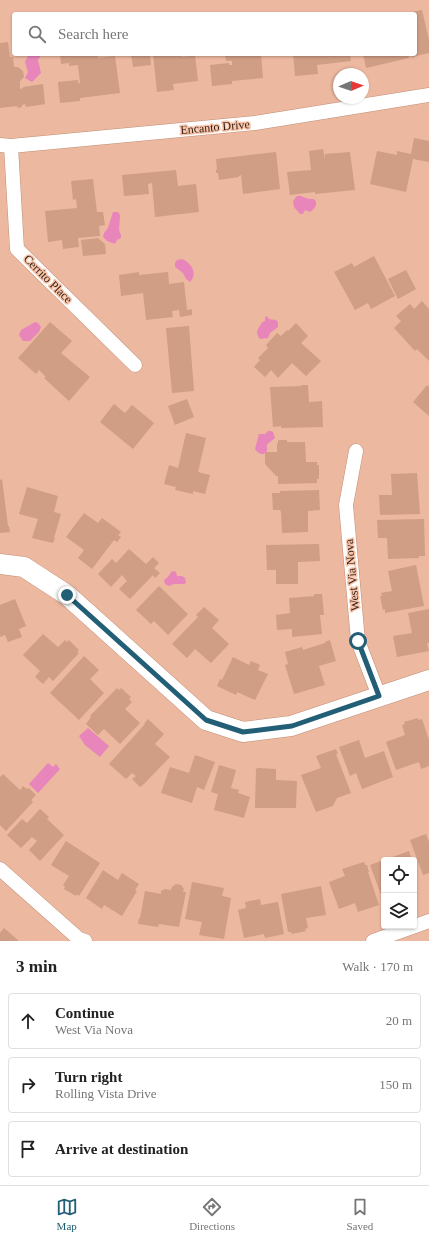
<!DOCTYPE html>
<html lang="en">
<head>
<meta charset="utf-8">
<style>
  :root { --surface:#fff; --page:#f6f6f6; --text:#222; --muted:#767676; --line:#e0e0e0; --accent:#225f76 }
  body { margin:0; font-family:Georgia,serif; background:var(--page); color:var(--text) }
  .controls { position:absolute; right:12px; bottom:12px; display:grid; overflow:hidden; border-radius:4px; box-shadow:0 1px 3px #0004 }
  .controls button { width:36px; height:36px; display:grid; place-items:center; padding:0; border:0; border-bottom:1px solid var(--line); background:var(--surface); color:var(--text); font:20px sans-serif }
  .compass { position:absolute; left:333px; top:68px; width:36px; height:36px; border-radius:50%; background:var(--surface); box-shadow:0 1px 3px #0004; rotate:88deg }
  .stop { position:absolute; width:12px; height:12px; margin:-9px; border:3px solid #225f76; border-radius:50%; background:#fff }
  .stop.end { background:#225f76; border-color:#fff; box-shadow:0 1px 4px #0008 }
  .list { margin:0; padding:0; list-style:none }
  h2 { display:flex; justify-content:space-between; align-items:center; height:52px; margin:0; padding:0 16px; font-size:17px }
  h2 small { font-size:13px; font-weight:400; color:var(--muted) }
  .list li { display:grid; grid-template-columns:26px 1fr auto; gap:12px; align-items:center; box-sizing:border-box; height:56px; margin:0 8px 8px; padding:0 8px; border:1px solid var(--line); border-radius:4px }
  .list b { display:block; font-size:15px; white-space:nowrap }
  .list p { margin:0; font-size:13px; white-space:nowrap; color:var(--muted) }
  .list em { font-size:13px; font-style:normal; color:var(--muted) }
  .icon { flex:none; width:22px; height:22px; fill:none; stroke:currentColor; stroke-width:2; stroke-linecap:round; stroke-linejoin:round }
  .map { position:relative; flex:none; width:429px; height:941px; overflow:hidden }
  .search { position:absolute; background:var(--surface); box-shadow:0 1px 3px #0004; left:12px; right:12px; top:12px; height:44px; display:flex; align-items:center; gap:10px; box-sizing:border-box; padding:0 14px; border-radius:4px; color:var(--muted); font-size:15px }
  .sheet { height:244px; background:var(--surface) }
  nav { display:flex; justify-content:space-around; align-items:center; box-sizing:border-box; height:56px; border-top:1px solid var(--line); background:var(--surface); font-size:11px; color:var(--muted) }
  nav a { display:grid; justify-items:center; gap:2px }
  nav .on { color:var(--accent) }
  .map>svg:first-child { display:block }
  .water { fill:#e885ba }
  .building { fill:#d09d85 }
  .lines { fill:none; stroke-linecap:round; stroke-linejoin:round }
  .street-casing { stroke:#c08e76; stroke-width:15 }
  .secondary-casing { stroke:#c08e76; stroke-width:21 }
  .street { stroke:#fff; stroke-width:14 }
  .secondary { stroke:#fff; stroke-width:20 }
  .route { stroke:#225f76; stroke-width:5 }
  .labels { text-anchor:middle; stroke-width:3; stroke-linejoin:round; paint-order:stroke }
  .street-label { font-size:12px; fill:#301d13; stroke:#f9c5ab }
</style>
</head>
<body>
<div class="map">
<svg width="429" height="941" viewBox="0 0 429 941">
  <rect width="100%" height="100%" fill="#ecb89f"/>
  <g class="water">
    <polygon points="29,54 41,55 38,60 41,73 32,82 25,78 28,72 25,62"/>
    <path d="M297 196C301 195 302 197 306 198 308 199 311 199 313 199 320 202 314 210 310 212L305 210 303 214H300L294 207 293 201Z"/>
    <polygon points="113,212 118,212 120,215 119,230 121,235 121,238 117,240 115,244 107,241 103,237 104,233 108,228"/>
    <path d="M182 259C192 263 198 274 190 282L186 279 183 273 175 267V263L177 260Z"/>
    <path d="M267 316 269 319 276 320 278 322V327L270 333 268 338 260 339C254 331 259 329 262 322L265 321V317Z"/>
    <polygon points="35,322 38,323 41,327 39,332 30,341 23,341 19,335 21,330"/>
    <path d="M268 431H271L273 432 275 438C273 440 268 443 267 445 266 449 269 449 266 452 262 457 257 452 255 449L259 434H265Z"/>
    <polygon points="174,571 176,572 177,576 182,576 185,578 186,583 184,584 174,584 169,586 165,584 164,580 168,577 171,572"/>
    <polygon points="88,728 109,746 100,757 85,745 79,736"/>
    <polygon points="48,763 53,767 56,764 60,769 38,793 29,784"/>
  </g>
  <g class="building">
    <polygon points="422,10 429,40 429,53 412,57 411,54 415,54 415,14 406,13"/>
    <polygon points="8,42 10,57 13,57 14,67 18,67 23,71 24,77 20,81 20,89 23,88 23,87 43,84 45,104 26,107 25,104 22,105 22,107 18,108 17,106 0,108 0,43"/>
    <polygon points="60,54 98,54 98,58 115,56 120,93 80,98 80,101 60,103 58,82 78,80 78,83 80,83 78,65 69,66 69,63 61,64"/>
    <polygon points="131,54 150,54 151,65 133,67"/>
    <polygon points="153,54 181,54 182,57 195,55 198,81 173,84 174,90 157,92"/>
    <polygon points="225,54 261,54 263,78 232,81 232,84 212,86 210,65 229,63 229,65 232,65 232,61 226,61"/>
    <polygon points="293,54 350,54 351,61 317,65 318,74 295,76"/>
    <polygon points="363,54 408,54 409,58 366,68"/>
    <polygon points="414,138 429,141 429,162 413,159 406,192 370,184 377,151 397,155 397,151 411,154"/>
    <polygon points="323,149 325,159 325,154 350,152 355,190 315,194 315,192 290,195 287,172 311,170 309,151"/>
    <polygon points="276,152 280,189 243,194 241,175 239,176 239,177 219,180 218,173 216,173 216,170 217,169 216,159"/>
    <polygon points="176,170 178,186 196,184 199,212 155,217 152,183 148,184 149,194 124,196 122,175"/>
    <polygon points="93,179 97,212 103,212 105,225 99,226 100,236 78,238 79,247 63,249 62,240 48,242 45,211 77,208 76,199 73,200 71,181"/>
    <polygon points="98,238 105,244 106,254 83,256 81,240"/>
    <polygon points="374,256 395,296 371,309 368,303 355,310 334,272 352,263 354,267"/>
    <polygon points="406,270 416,289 398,299 388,279"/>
    <polygon points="139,272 139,275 168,272 169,284 184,282 187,310 192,309 192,315 180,317 179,310 172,311 173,317 146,320 143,293 121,296 119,275"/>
    <polygon points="422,301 429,309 429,361 417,349 415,351 394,328 401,321 396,316 410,304 414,309"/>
    <polygon points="50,322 72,341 61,353 90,377 69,401 44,378 46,377 39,370 36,374 18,358"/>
    <polygon points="296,323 308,336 301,343 321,361 306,376 292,363 278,378 271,370 265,377 254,367 260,360 258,358 268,348 266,345 277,333 281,336 287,330 288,331"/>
    <polygon points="189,326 194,391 172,393 166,328"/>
    <polygon points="301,385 308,385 309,402 322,401 323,427 281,428 281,426 273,427 270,387 301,386"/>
    <polygon points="427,385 429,387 429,416 413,402"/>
    <polygon points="187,399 194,417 175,425 168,406"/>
    <polygon points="114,404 125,413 132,405 154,423 133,449 100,422"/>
    <polygon points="186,433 206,438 198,472 210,475 205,494 193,491 193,494 175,490 176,487 164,484 169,465 178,468"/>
    <polygon points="278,440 287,440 287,442 305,442 306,462 317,462 317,465 319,465 319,479 317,479 317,483 278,484 278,476 276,476 265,464 265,452 277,452 277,443 278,443"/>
    <polygon points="417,473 420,514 380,515 379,495 392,495 391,474"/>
    <polygon points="2,479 8,526 9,526 10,532 0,533 0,480"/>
    <polygon points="27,487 58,496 54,512 61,514 54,538 55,538 53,543 32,538 38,519 19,514"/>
    <polygon points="319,490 320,510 308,511 308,532 282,533 281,512 280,510 273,510 272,493 280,493 280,491"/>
    <polygon points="84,513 98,523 102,518 121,532 118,535 121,537 117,542 114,540 92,569 78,558 84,550 66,537"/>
    <polygon points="424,519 425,556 419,556 419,558 388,559 387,538 378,538 377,520"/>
    <polygon points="319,544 320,561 298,562 298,584 276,584 276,570 267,570 266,545"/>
    <polygon points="129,549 146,564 153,557 159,563 154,568 160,573 155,578 153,575 130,599 119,589 127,581 122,575 111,587 98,574 112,559 116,563"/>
    <polygon points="416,565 424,606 385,613 385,609 383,610 380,596 382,596 381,593 392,591 388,571"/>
    <polygon points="159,586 188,614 168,635 154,621 151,624 136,610"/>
    <polygon points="314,594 322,594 324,615 320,615 322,634 292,637 292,629 277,630 276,615 290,613 289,598 314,596"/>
    <polygon points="15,599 26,626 19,629 22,637 8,642 5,635 0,637 0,605"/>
    <polygon points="204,607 219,620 212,628 229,644 211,663 195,649 187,658 172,644 198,617 196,615"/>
    <polygon points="429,609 429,643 427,643 429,651 397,657 393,636 412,633 408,613"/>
    <polygon points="43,634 58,647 65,640 67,642 69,640 79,650 77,652 79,653 53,681 49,677 43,684 35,677 40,671 23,655"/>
    <polygon points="330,640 336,661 319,666 325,685 294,694 285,665 288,664 285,652 302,647 303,650 325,643 325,642"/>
    <polygon points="84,656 99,670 90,679 104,693 79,720 50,693"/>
    <polygon points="233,657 249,665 251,661 260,665 258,670 268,674 255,700 237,692 236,695 217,686 220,679 222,680"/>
    <polygon points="117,688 119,690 121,688 131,697 129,699 132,702 125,709 140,723 120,744 104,729 98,735 86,724 91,717 90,716"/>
    <polygon points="418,718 418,720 422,719 429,740 429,766 421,769 419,762 396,770 386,742 405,735 402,725 405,724 404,722"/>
    <polygon points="148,719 164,734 155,744 170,757 144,784 140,787 132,779 136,776 132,773 126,779 109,764 145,724 144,724"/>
    <polygon points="359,740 365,758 384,751 393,777 362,789 356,773 350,776 339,747"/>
    <polygon points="336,749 338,754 336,754 351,793 337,798 333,806 316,812 301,775 321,768 316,756"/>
    <polygon points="195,755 215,762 204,790 197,787 192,803 161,793 170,767 189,773"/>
    <polygon points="219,765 236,770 231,788 239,790 238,793 250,797 244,818 214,810 218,794 211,792"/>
    <polygon points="258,768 276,769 276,780 297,781 296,808 255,808 256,769"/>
    <polygon points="3,774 20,790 23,786 27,789 29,788 36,795 31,800 33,802 6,831 0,825 0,777"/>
    <polygon points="40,809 49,817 47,819 64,835 40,861 29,850 37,841 32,837 21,848 7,835 22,819 27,823"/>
    <polygon points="426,834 429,842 429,873 423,875 410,840"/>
    <polygon points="66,841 100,863 79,896 77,894 76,896 64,889 65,887 63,885 69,876 51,865"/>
    <polygon points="409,851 412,860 384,860 384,903 370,865"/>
    <polygon points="364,862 365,865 367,865 369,872 368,872 379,905 358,912 355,903 339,909 329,882 345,876 342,869"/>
    <polygon points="103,870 118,880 122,873 139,884 135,890 137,891 122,916 104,905 102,909 86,898"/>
    <polygon points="192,882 224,888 222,896 231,898 224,939 199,935 202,922 185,919"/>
    <polygon points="176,884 181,885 184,889 183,892 186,892 179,927 159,924 158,927 138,924 139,918 140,918 145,891 161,894 161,891 165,889 171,890 172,887"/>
    <polygon points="321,886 326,915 306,918 308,928 305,929 306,931 292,934 291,932 288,932 281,894"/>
    <polygon points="260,899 261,905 278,902 284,934 265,938 264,934 244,938 238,910 246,908 245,902"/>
    <polygon points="4,928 19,941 0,941 0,933"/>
  </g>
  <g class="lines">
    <defs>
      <g id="street">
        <polyline points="0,145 11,146 255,123 429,95"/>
        <polyline points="11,146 17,249 135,365"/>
        <polyline points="356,451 346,505 358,641 379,696"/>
        <polyline points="0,869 79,939 85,941"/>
        <polyline points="373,941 429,921"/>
      </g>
      <polyline id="secondary" points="0,564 24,567 67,595 206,720 243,732 291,726 429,680"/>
    </defs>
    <use href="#street" class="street-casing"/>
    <use href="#secondary" class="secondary-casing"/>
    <use href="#street" class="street"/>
    <use href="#secondary" class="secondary"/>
  </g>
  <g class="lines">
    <polyline class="route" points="67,595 206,720 243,732 292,726 379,696 358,641"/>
  </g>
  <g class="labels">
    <g class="street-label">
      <text transform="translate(215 127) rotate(-5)" y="4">Encanto Drive</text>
      <text transform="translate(48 279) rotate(45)" y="4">Cerrito Place</text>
      <text transform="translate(352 575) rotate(-95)" y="4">West Via Nova</text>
    </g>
  </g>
</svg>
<div class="controls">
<button><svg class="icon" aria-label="locate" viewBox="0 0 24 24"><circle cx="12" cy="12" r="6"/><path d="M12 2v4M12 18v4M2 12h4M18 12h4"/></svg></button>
<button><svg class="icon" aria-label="layers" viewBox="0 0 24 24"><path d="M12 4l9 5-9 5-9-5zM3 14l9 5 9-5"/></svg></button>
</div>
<svg class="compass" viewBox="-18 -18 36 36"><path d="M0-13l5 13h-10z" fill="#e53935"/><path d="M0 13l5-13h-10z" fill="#767676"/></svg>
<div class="stop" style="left:358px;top:641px"></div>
<div class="stop end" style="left:67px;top:595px"></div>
<div class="search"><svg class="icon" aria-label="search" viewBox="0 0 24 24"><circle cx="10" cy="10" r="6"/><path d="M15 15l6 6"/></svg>Search here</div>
</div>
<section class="sheet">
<h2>3 min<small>Walk · 170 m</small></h2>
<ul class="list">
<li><svg class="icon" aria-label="ahead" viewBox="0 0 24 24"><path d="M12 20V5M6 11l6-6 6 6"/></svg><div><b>Continue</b><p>West Via Nova</p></div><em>20 m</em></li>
<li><svg class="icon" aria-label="right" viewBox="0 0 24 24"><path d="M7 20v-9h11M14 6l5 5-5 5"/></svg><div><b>Turn right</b><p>Rolling Vista Drive</p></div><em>150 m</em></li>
<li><svg class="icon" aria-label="arrive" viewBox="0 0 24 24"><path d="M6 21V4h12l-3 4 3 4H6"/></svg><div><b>Arrive at destination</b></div></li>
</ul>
</section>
<nav>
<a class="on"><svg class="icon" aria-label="map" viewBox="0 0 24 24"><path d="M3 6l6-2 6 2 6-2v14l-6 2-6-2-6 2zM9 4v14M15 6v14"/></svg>Map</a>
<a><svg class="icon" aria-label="directions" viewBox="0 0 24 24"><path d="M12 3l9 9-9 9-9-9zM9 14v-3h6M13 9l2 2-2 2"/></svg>Directions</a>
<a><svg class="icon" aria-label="saved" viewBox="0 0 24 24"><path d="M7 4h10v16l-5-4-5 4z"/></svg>Saved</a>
</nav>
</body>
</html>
